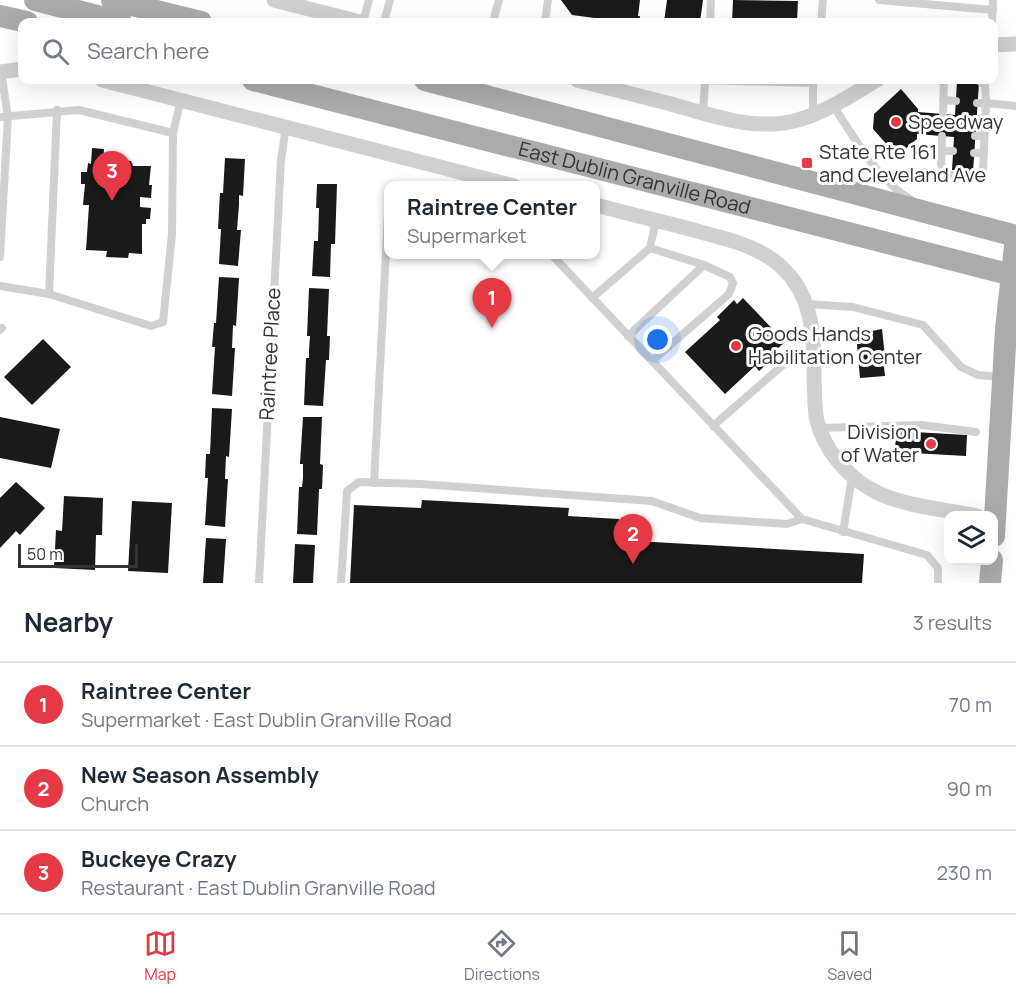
<!DOCTYPE html>
<html lang="en">
<head>
<meta charset="utf-8">
<style>
  :root { --surface:#fff; --page:#f6f6f7; --text:#1f2937; --muted:#747a83; --line:#e0e1e3; --accent:#e63946 }
  body { margin:0; font-family:Manrope,sans-serif; background:var(--page); color:var(--text) }
  .controls { position:absolute; right:18px; bottom:18px; display:grid; overflow:hidden; border-radius:12px; box-shadow:0 6px 24px #0002 }
  .controls button { width:54px; height:54px; display:grid; place-items:center; padding:0; border:0; border-bottom:2px solid var(--line); background:var(--surface); color:var(--text); font:30px sans-serif }
  .scale { position:absolute; left:18px; bottom:15px; width:120px; box-sizing:border-box; padding-left:6px; border:3px solid #333; border-top:0; font-size:16px; line-height:21px; white-space:nowrap; color:#333; -webkit-text-stroke:4px #fff; paint-order:stroke }
  .you { position:absolute; left:658px; top:340px; width:21px; height:21px; margin:-15px; border:4px solid #fff; border-radius:50%; background:#1a73e8; box-shadow:0 0 0 9px #1a73e833 }
  .badge { display:grid; place-items:center; width:39px; height:39px; border-radius:50%; background:var(--accent); color:#fff; font-size:20px; font-weight:700 }
  .pin { position:absolute; translate:-50% -50px; filter:drop-shadow(0 2px 3px #0008) }
  .pin::after { content:''; position:absolute; top:32px; width:21px; height:18px; background:inherit; clip-path:polygon(0 0,100% 0,50% 100%) }
  .popup { position:absolute; left:384px; top:181px; width:216px; height:78px; box-sizing:border-box; display:grid; place-content:center; border-radius:12px; background:var(--surface); filter:drop-shadow(0 2px 4px #0005); font-size:20px; white-space:nowrap; color:var(--muted) }
  .popup b { font-size:22px; color:var(--text) }
  .popup::after { content:''; position:absolute; left:50%; top:100%; margin-left:-12px; border:12px solid transparent; border-top-color:var(--surface) }
  .list { margin:0; padding:0; list-style:none }
  h2 { display:flex; justify-content:space-between; align-items:center; height:78px; margin:0; padding:0 24px; font-size:26px }
  h2 small { font-size:20px; font-weight:400; color:var(--muted) }
  .list li { display:grid; grid-template-columns:39px 1fr auto; gap:18px; align-items:center; box-sizing:border-box; height:84px; padding:0 24px; border-top:2px solid var(--line) }
  .list b { display:block; font-size:22px; white-space:nowrap }
  .list p { margin:0; font-size:20px; white-space:nowrap; color:var(--muted) }
  .list em { font-size:20px; font-style:normal; color:var(--muted) }
  .icon { flex:none; width:33px; height:33px; fill:none; stroke:currentColor; stroke-width:2; stroke-linecap:round; stroke-linejoin:round }
  .map { position:relative; flex:none; width:1016px; height:583px; overflow:hidden }
  .search { position:absolute; background:var(--surface); box-shadow:0 6px 24px #0002; left:18px; right:18px; top:18px; height:66px; display:flex; align-items:center; gap:15px; box-sizing:border-box; padding:0 21px; border-radius:12px; color:var(--muted); font-size:22px }
  .sheet { height:330px; background:var(--surface) }
  nav { display:flex; justify-content:space-around; align-items:center; box-sizing:border-box; height:84px; border-top:2px solid var(--line); background:var(--surface); font-size:16px; color:var(--muted) }
  nav a { display:grid; justify-items:center; gap:3px }
  nav .on { color:var(--accent) }
  .map>svg:first-child { display:block }
  .building { fill:#1a1a1a }
  .lines { fill:none; stroke-linecap:round; stroke-linejoin:round }
  .lane { stroke:#d0d0d0; stroke-width:8 }
  .street { stroke:#d0d0d0; stroke-width:15 }
  .primary { stroke:#ababab; stroke-width:22 }
  .poi-dot { fill:#e63946; stroke:#fff; stroke-width:2 }
  .labels { text-anchor:middle; stroke-width:6; stroke-linejoin:round; paint-order:stroke }
  .poi-label { font-size:20px; fill:#333; stroke:#fff; text-anchor:start }
  .street-label { font-size:20px; fill:#333; stroke:#fff }
</style>
</head>
<body>
<div class="map">
<svg width="1016" height="583" viewBox="0 0 1016 583">
  <rect width="100%" height="100%" fill="#fff"/>
  <g class="building">
    <polygon points="561,0 640,0 638,16 640,16 639,22 625,22 572,15"/>
    <polygon points="667,0 703,0 700,22 664,22"/>
    <polygon points="733,0 798,1 797,22 732,22"/>
    <polygon points="957,81 979,83 973,172 952,170 954,137 917,134 917,139 897,156 873,129 874,114 901,89 918,109 918,112 955,115"/>
    <polygon points="92,148 104,149 103,164 116,163 116,160 131,161 133,166 151,166 149,185 152,185 151,198 140,197 140,207 151,208 150,219 146,219 146,224 142,224 142,254 129,253 128,258 106,257 107,251 86,250 89,205 83,205 85,184 81,184 81,172 87,172 88,163 91,164"/>
    <polygon points="225,158 245,159 243,196 239,195 239,205 237,230 241,230 238,266 219,264 221,229 218,229 220,193 223,193"/>
    <polygon points="317,184 337,184 335,244 331,244 330,277 312,276 314,241 318,241 319,208 316,208"/>
    <polygon points="219,277 239,278 236,326 233,325 232,348 235,348 232,396 212,394 215,347 212,347 214,323 216,323"/>
    <polygon points="309,288 329,289 327,336 330,336 329,360 326,360 323,406 304,405 306,358 309,358 309,350 310,336 307,336"/>
    <polygon points="743,298 785,342 777,349 780,352 759,371 755,366 725,394 685,352 720,320 717,317 734,300 737,304"/>
    <polygon points="882,329 886,367 884,367 885,376 860,378 856,334"/>
    <polygon points="43,339 71,367 32,405 4,377"/>
    <polygon points="212,408 232,409 229,457 226,456 225,479 228,479 225,527 205,525 208,478 205,478 206,454 210,454"/>
    <polygon points="0,417 60,429 51,468 0,458"/>
    <polygon points="303,417 322,417 320,464 323,465 322,489 319,489 317,535 297,534 299,487 302,487 303,478 303,464 300,464"/>
    <polygon points="896,431 967,435 966,456 895,452"/>
    <polygon points="16,482 45,508 20,535 16,531 0,548 0,498"/>
    <polygon points="64,496 103,498 102,535 96,535 95,570 54,568 56,530 62,531"/>
    <polygon points="422,500 569,508 568,516 619,519 618,540 864,554 862,583 350,583 354,505 421,508"/>
    <polygon points="132,501 172,503 168,573 128,571"/>
    <polygon points="206,538 226,539 223,583 203,583"/>
    <polygon points="295,544 315,545 313,583 293,583"/>
  </g>
  <g class="lines">
    <g class="lane">
      <polyline points="879,0 993,10"/>
      <polyline points="363,22 369,0"/>
      <polyline points="384,22 390,0"/>
      <polyline points="493,22 499,0"/>
      <polyline points="545,22 548,0"/>
      <polyline points="710,22 711,0"/>
      <polyline points="821,22 823,0"/>
      <polyline points="992,22 993,0"/>
      <polyline points="705,80 813,83 814,80"/>
      <polyline points="978,80 985,85 986,103 1016,106"/>
      <polyline points="943,100 956,101"/>
      <path d="M833 106C855 137 876 179 910 199"/>
      <polyline points="57,110 49,294 151,326 163,322 172,234 173,133 181,99"/>
      <polyline points="703,113 705,80"/>
      <polyline points="813,114 813,83"/>
      <polyline points="943,114 944,80"/>
      <polyline points="0,117 79,110 173,133"/>
      <polyline points="976,119 985,119"/>
      <path d="M942 136 941 165 949 175C960 175 976 180 983 169L986 103H977"/>
      <polyline points="975,136 984,136"/>
      <polyline points="941,151 953,151"/>
      <polyline points="974,153 984,153"/>
      <polyline points="650,248 656,220"/>
      <polyline points="551,254 802,519 927,555 938,568 938,583"/>
      <polyline points="0,257 8,117 1,72"/>
      <polyline points="0,286 49,294"/>
      <polyline points="592,298 650,248 704,265 628,336"/>
      <polyline points="807,304 853,307 923,325 961,367 978,375 1001,377"/>
      <polyline points="0,330 2,328"/>
      <polyline points="652,361 729,294 733,283 730,277 704,265"/>
      <polyline points="713,426 784,364"/>
      <polyline points="820,428 922,425 976,432"/>
      <polyline points="374,483 388,213"/>
      <polyline points="843,532 852,477"/>
      <polyline points="259,583 281,160 286,126"/>
      <polyline points="341,583 347,491 359,482 420,484 652,501 700,518 787,524 802,519"/>
    </g>
    <g class="street">
      <polyline points="274,0 360,22"/>
      <polyline points="994,45 1016,44"/>
      <polyline points="0,72 22,69"/>
      <polyline points="102,80 514,186"/>
      <path d="M577 80C609 88 640 96 671 104 710 115 754 131 794 121 824 114 851 95 877 80"/>
      <path d="M596 205C629 214 664 222 697 231 723 238 751 244 773 260 814 290 814 335 814 380 815 393 814 407 817 421 825 451 848 478 876 492 903 506 948 510 978 516"/>
    </g>
    <g class="primary">
      <polyline points="35,0 121,22"/>
      <polyline points="112,0 201,22"/>
      <polyline points="0,16 27,22"/>
      <path id="s1" d="M253 80 1016 276"/>
      <polyline points="425,80 1016,236"/>
      <polyline points="994,536 1006,329 1016,237"/>
      <polyline points="990,583 992,560"/>
    </g>
  </g>
  <g class="poi-dot">
    <circle cx="896" cy="122" r="6"/>
    <rect x="801" y="157" width="12" height="12" rx="3"/>
    <circle cx="736" cy="346" r="6"/>
    <circle cx="931" cy="444" r="6"/>
  </g>
  <g class="labels">
    <g class="poi-label">
      <text x="908" y="129">Speedway</text>
      <text x="819" y="159">State Rte 161<tspan x="819" dy="23">and Cleveland Ave</tspan></text>
      <text x="748" y="341">Goods Hands<tspan x="748" dy="23">Habilitation Center</tspan></text>
      <text x="919" y="439" text-anchor="end">Division<tspan x="919" dy="23">of Water</tspan></text>
    </g>
    <g class="street-label">
      <text dy="7" stroke="none"><textPath href="#s1" startOffset="394">East Dublin Granville Road</textPath></text>
      <text transform="translate(270 354) rotate(-87)" y="7">Raintree Place</text>
    </g>
  </g>
</svg>
<div class="controls">
<button><svg class="icon" aria-label="layers" viewBox="0 0 24 24"><path d="M12 4l9 5-9 5-9-5zM3 14l9 5 9-5"/></svg></button>
</div>
<div class="scale">50 m</div>
<div class="you"></div>
<div class="pin badge" style="left:492px;top:328px">1</div>
<div class="popup"><b>Raintree Center</b>Supermarket</div>
<div class="pin badge" style="left:633px;top:564px">2</div>
<div class="pin badge" style="left:112px;top:201px">3</div>
<div class="search"><svg class="icon" aria-label="search" viewBox="0 0 24 24"><circle cx="10" cy="10" r="6"/><path d="M15 15l6 6"/></svg>Search here</div>
</div>
<section class="sheet">
<h2>Nearby<small>3 results</small></h2>
<ul class="list">
<li><span class="badge">1</span><div><b>Raintree Center</b><p>Supermarket · East Dublin Granville Road</p></div><em>70 m</em></li>
<li><span class="badge">2</span><div><b>New Season Assembly</b><p>Church</p></div><em>90 m</em></li>
<li><span class="badge">3</span><div><b>Buckeye Crazy</b><p>Restaurant · East Dublin Granville Road</p></div><em>230 m</em></li>
</ul>
</section>
<nav>
<a class="on"><svg class="icon" aria-label="map" viewBox="0 0 24 24"><path d="M3 6l6-2 6 2 6-2v14l-6 2-6-2-6 2zM9 4v14M15 6v14"/></svg>Map</a>
<a><svg class="icon" aria-label="directions" viewBox="0 0 24 24"><path d="M12 3l9 9-9 9-9-9zM9 14v-3h6M13 9l2 2-2 2"/></svg>Directions</a>
<a><svg class="icon" aria-label="saved" viewBox="0 0 24 24"><path d="M7 4h10v16l-5-4-5 4z"/></svg>Saved</a>
</nav>
</body>
</html>
